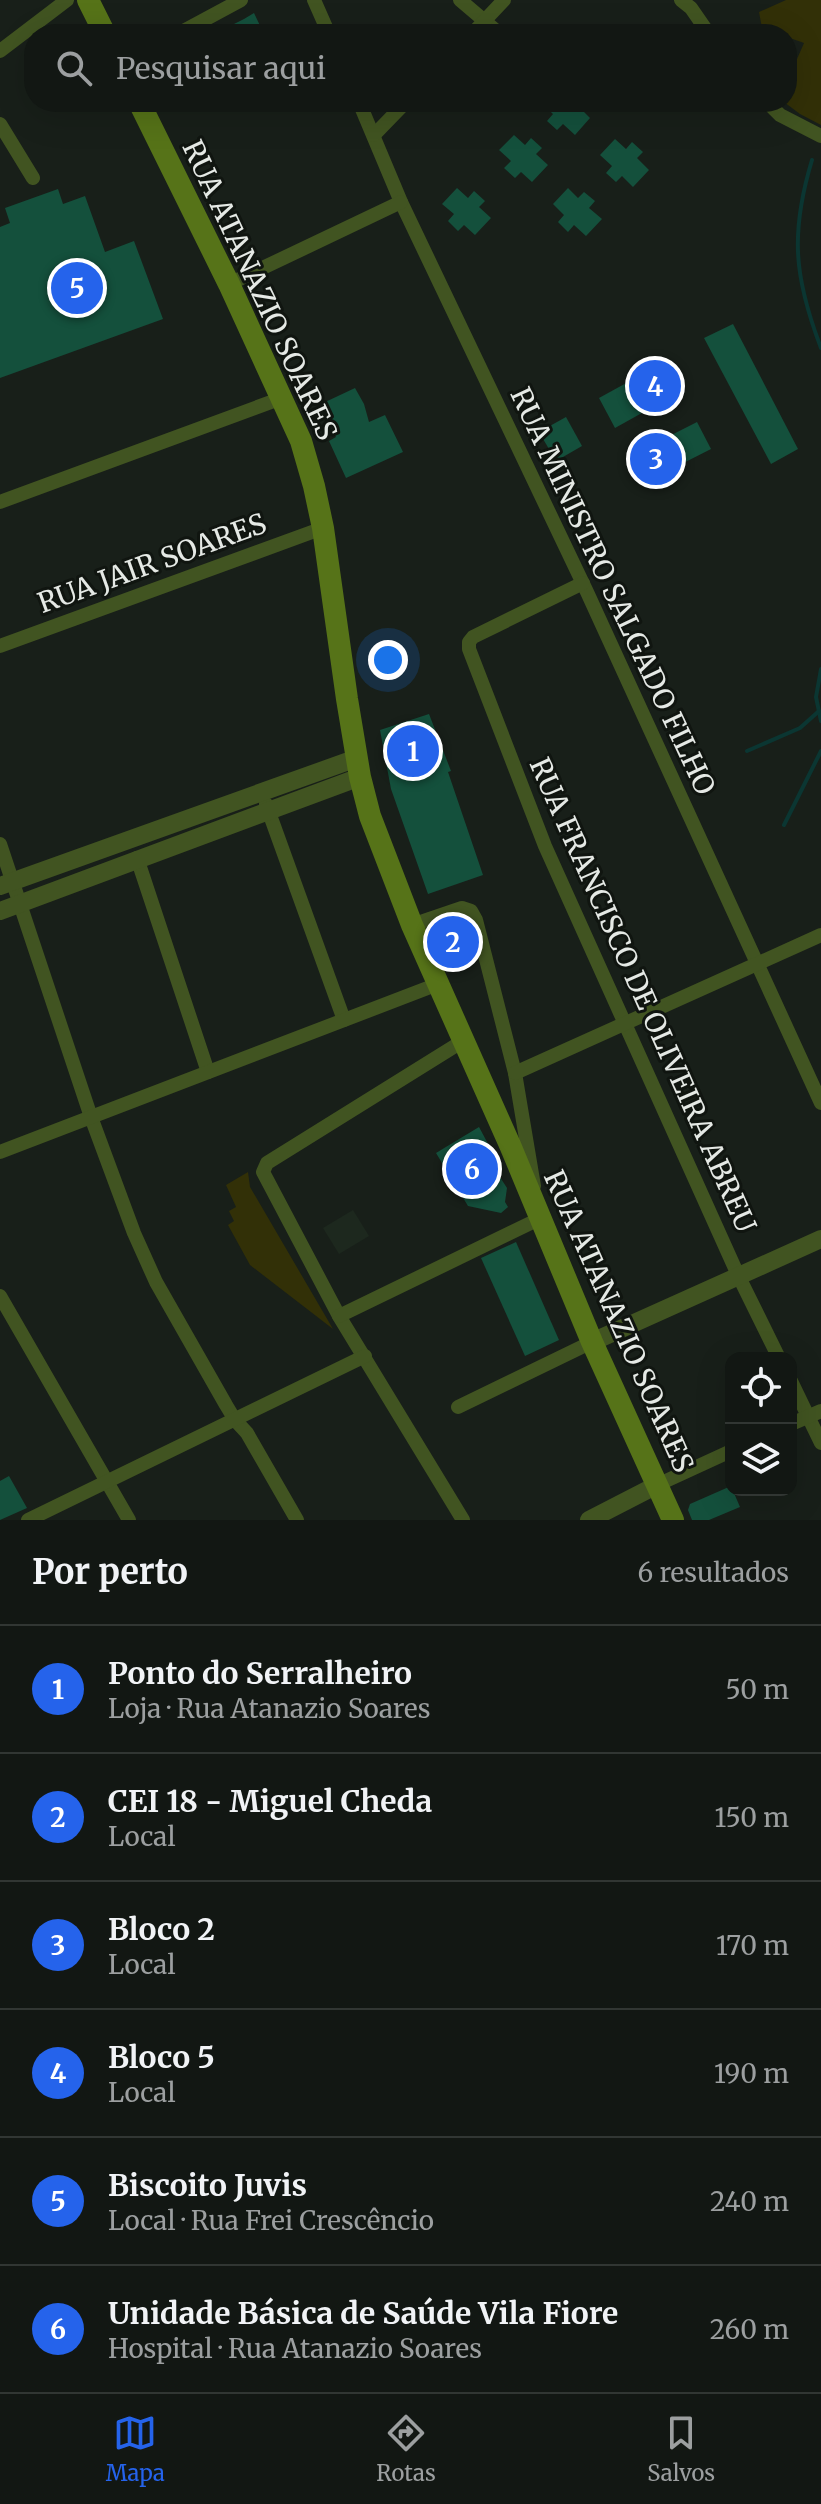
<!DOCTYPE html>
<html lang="pt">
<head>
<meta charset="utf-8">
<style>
  :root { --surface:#121713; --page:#1f2421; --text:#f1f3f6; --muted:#9c9fa0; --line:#313633; --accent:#2563eb }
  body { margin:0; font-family:Merriweather,serif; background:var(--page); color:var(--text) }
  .controls { position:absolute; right:24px; bottom:24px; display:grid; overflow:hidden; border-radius:16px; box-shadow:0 8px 32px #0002 }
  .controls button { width:72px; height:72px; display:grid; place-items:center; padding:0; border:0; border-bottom:2px solid var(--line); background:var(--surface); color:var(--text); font:40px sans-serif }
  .you { position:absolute; left:388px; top:660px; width:28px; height:28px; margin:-20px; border:6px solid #fff; border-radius:50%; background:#1a73e8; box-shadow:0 0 0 12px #1a73e833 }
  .badge { display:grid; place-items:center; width:52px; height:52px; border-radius:50%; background:var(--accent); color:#fff; font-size:26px; font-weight:700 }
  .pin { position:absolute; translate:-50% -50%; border:4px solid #fff; box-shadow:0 2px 8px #0006 }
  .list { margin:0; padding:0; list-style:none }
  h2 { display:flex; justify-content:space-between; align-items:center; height:104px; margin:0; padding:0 32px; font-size:34px }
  h2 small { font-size:26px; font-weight:400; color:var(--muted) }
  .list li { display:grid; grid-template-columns:52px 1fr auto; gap:24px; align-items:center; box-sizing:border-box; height:128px; padding:0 32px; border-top:2px solid var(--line) }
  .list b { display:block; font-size:30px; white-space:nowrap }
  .list p { margin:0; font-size:26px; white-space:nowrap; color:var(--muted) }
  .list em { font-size:26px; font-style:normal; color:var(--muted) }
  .icon { flex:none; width:44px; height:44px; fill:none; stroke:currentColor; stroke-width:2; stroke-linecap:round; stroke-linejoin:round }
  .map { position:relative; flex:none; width:821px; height:1520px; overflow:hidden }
  .search { position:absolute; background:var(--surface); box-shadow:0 8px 32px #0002; left:24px; right:24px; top:24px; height:88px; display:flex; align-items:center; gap:20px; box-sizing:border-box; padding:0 28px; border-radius:32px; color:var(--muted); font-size:30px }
  .sheet { height:872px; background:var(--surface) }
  nav { display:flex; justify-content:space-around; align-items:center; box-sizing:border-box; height:112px; border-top:2px solid var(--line); background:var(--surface); font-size:22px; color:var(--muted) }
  nav a { display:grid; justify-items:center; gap:4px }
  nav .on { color:var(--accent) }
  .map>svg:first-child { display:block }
  .built { fill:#1d281e }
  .green { fill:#323007 }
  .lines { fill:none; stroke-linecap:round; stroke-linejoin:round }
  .stream { stroke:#0b3632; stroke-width:4 }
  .building { fill:#14503c }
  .minor { stroke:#415421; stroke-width:14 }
  .tertiary { stroke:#415421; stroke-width:18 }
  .secondary { stroke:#567318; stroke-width:22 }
  .labels { text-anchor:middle; stroke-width:6; stroke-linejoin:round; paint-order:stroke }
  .street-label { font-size:28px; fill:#e5e9e5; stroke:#101510 }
</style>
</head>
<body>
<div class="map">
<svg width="821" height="1520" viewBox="0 0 821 1520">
  <rect width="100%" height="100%" fill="#181f19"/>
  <polygon class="built" points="353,1210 369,1236 339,1254 323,1228"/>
  <g class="green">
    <polygon points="786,0 821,0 821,125 800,114 784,102 787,102 787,82 804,43 787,37 787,34 762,28 759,12"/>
    <polygon points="248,1172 250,1187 333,1329 250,1265 228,1225 234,1221 229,1211 236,1207 226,1185"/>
  </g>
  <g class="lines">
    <g class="stream">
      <path d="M812 160C790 233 794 277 821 348"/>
      <polyline points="821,669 816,697 821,721"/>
      <polyline points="747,751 800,728 819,711"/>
      <polyline points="784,825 821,751"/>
    </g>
  </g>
  <g class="building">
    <polygon points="254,13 264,34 214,34 244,19"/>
    <polygon points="541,102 574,102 590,118 575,135 563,124 557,130 547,121 553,114"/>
    <polygon points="514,135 525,145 531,138 542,148 536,154 548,165 532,182 521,172 515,178 504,168 511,161 499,150"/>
    <polygon points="615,139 626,149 632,142 643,152 637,158 649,170 633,187 622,176 616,182 606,173 612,166 600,155"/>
    <polygon points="457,188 468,198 474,191 485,201 479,207 491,218 475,235 464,225 458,231 448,221 454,214 442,204"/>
    <polygon points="568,188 578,198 584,192 595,201 589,208 602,219 586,236 574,225 568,232 558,222 564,215 553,204"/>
    <polygon points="58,189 63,204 85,196 105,252 134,241 163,319 0,378 0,227 10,223 5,208"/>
    <polygon points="733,324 798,449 771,464 704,338"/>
    <polygon points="659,365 676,394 615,428 599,398"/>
    <polygon points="355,388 364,404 369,422 385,415 403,452 346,478 329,441 336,437 321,404"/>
    <polygon points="566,417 582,446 556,461 539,432"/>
    <polygon points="697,422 711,449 650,480 636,453"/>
    <polygon points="429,714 451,771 448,772 483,875 428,894 391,789 380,730"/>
    <polygon points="460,928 468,947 446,956 438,936"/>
    <polygon points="479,1127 501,1168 496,1171 507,1188 505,1202 508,1207 501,1213 468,1206 436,1153"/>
    <polygon points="516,1242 559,1340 525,1356 481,1258"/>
    <polygon points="9,1476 27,1508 0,1520 0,1481"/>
    <polygon points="731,1486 740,1507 709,1520 692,1520 688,1510 690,1504"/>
  </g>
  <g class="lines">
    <g class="minor">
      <polyline points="314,0 329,34"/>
      <polyline points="460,0 500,34"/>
      <polyline points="681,0 691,8 709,34"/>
      <polyline points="178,34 241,0"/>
      <polyline points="472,34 504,0"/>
      <polyline points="0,51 67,0"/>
      <polyline points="359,102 401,202 587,592 821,1103"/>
      <polyline points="767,102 780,115 821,136"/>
      <polyline points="0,124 33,178"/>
      <polyline points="374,135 406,102"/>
      <polyline points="229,284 401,202"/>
      <polyline points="0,502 282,398"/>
      <polyline points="583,583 473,637 469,642 469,649 545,846 738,1275 779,1358"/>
      <polyline points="0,646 323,528"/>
      <polyline points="266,804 344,1020"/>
      <polyline points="0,844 91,1117 134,1233 156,1282 226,1405 235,1420 247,1433 297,1520"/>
      <polyline points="137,858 208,1072"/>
      <polyline points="412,925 462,908 471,911 476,920 515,1073 534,1186"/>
      <polyline points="463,1041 267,1163 263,1172 339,1316 463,1520"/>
      <polyline points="515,1073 821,935"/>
      <polyline points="0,1152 438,984"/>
      <polyline points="0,1296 129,1520"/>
      <polyline points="339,1316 539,1219 538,1211"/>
      <polyline points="791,1381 821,1443"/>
      <polyline points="458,1407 592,1342"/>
      <polyline points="791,1424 821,1411"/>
      <polyline points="657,1485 731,1451"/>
      <polyline points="28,1520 365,1356"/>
    </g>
    <g class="tertiary">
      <polyline points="0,886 357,758"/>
      <polyline points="0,911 360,777"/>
      <polyline points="592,1342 821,1239"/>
      <polyline points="589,1520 657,1485"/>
    </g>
    <g class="secondary">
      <polyline points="88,0 105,34"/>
      <polyline points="139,102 229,284 301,441 314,486 323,528 347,699 360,777 370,816 412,925 510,1145 592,1342 673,1520"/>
    </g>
  </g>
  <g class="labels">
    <g class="street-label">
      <text transform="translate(260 290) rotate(65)" y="10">RUA ATANAZIO SOARES</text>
      <text transform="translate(152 563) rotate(-20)" y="10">RUA JAIR SOARES</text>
      <text transform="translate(613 591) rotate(65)" y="10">RUA MINISTRO SALGADO FILHO</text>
      <text transform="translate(643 995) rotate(66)" y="10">RUA FRANCISCO DE OLIVEIRA ABREU</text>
      <text transform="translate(619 1321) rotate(66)" y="10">RUA ATANAZIO SOARES</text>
    </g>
  </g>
</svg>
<div class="controls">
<button><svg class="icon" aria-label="locate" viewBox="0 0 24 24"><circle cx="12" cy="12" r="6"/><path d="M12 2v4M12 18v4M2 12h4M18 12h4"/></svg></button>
<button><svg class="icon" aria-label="layers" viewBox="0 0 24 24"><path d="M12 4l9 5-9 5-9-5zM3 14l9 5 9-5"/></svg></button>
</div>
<div class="you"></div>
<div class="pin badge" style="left:413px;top:751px">1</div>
<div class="pin badge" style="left:453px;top:942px">2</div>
<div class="pin badge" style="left:656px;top:459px">3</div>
<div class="pin badge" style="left:655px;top:386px">4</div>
<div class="pin badge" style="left:77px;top:288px">5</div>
<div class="pin badge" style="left:472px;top:1169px">6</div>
<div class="search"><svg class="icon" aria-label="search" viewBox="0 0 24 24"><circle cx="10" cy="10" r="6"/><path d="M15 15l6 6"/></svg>Pesquisar aqui</div>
</div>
<section class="sheet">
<h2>Por perto<small>6 resultados</small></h2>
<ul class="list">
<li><span class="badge">1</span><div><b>Ponto do Serralheiro</b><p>Loja · Rua Atanazio Soares</p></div><em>50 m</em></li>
<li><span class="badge">2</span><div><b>CEI 18 - Miguel Cheda</b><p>Local</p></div><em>150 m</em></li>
<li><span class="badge">3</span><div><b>Bloco 2</b><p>Local</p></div><em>170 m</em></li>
<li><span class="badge">4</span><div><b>Bloco 5</b><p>Local</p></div><em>190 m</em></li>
<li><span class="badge">5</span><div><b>Biscoito Juvis</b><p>Local · Rua Frei Crescêncio</p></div><em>240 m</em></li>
<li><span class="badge">6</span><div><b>Unidade Básica de Saúde Vila Fiore</b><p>Hospital · Rua Atanazio Soares</p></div><em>260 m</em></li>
</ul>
</section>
<nav>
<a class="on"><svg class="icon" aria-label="map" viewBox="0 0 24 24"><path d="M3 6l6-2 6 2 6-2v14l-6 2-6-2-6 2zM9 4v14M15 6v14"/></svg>Mapa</a>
<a><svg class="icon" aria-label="directions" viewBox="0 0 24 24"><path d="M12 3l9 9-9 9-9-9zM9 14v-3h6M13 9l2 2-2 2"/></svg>Rotas</a>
<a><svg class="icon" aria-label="saved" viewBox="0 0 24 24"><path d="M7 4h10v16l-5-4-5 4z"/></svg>Salvos</a>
</nav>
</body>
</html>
